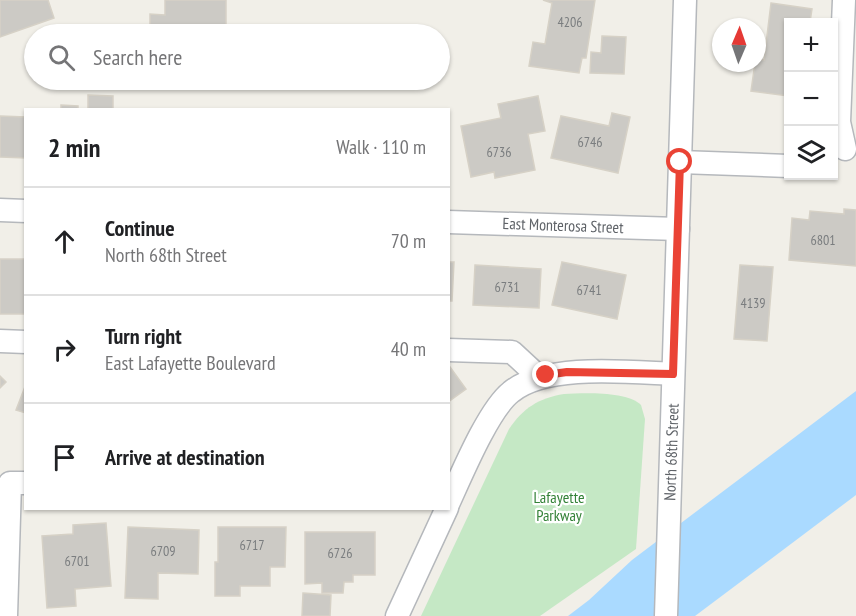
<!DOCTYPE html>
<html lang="en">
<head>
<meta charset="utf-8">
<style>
  :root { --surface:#fff; --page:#f2f2f2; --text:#202124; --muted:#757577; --line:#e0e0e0 }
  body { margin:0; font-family:"PT Sans Narrow",sans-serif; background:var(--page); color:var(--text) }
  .controls { position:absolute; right:18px; top:18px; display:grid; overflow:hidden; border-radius:0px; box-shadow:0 2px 4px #0004 }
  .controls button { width:54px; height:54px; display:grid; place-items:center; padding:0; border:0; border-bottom:2px solid var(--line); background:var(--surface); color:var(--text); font:30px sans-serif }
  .compass { position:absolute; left:712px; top:18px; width:54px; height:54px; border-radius:50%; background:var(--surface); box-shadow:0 2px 4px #0004; rotate:2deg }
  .stop { position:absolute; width:18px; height:18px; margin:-14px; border:4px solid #ea4335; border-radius:50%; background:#fff }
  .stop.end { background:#ea4335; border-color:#fff; box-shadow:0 2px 6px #0008 }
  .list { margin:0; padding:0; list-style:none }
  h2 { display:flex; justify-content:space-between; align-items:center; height:78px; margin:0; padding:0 24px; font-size:26px }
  h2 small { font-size:20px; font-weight:400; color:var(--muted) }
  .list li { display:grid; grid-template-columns:39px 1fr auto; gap:18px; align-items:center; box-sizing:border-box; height:108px; padding:0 24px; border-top:2px solid var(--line) }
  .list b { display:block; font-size:22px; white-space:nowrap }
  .list p { margin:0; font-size:20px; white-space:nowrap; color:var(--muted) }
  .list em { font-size:20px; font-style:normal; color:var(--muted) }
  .icon { flex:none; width:33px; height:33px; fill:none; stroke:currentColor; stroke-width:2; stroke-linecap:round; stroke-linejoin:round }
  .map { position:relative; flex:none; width:856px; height:616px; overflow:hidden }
  .search { position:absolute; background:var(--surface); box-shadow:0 2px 4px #0004; left:24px; top:24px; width:426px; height:66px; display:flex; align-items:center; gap:15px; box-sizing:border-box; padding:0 21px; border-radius:33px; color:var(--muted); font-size:22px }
  .panel { position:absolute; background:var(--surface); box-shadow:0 2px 4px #0004; left:24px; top:108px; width:426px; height:402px; border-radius:0px }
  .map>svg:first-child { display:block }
  .green { fill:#c5e8c5 }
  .water { fill:#aadaff }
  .building { fill:#cccac5; stroke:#d6d1c6; stroke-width:1.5 }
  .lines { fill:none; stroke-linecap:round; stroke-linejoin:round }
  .minor-casing { stroke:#b5b8bc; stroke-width:25 }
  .minor { stroke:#fff; stroke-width:22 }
  .route { stroke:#ea4335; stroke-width:8 }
  .labels { text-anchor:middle; stroke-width:4.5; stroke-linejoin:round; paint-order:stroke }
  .number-label { font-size:14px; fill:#7a7d7f }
  .street-label { font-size:16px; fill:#5f6368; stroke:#fff }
  .park-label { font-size:16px; fill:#348238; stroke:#fff }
</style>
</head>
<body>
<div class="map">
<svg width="856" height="616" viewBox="0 0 856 616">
  <rect width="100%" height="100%" fill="#f1efe8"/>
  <path class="green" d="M564 394C584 393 627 391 641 405L645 419 636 549 540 616H421L509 429C523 408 539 398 564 394Z"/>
  <polygon class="water" points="856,391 856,495 695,616 568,616 589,600 632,560"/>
  <g class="building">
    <polygon points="0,0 48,0 54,18 0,37"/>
    <polygon points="165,0 226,0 226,27 247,27 247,34 150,34 150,14 165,15"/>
    <polygon points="543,0 595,0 586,58 582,58 579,73 529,66 533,42 545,44 552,3"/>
    <polygon points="771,3 812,9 810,22 788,22 788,96 751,91 755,63 757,63 757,59 764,60"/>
    <polygon points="602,36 626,37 624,74 590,73 591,52 601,53"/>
    <polygon points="88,95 113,96 113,110 88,110"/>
    <polygon points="538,96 545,131 528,134 535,170 495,178 494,172 471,177 461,126 501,118 498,104"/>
    <polygon points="61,105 78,106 78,110 61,110"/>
    <polygon points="612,113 630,117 618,173 551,158 561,116 609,126"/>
    <polygon points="0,116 26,117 26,158 0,157"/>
    <polygon points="844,209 856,210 856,266 789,260 792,218 809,220 810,211 844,214"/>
    <rect x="0" y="259" width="26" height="55"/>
    <polygon points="448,262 454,262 452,301 448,301"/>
    <polygon points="562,262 626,275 617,319 552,305"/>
    <polygon points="475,265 541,269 539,308 473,305"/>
    <polygon points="740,265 773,267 767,341 734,339"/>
    <polygon points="450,367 466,389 448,402 448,368"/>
    <polygon points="0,376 6,382 0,388"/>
    <polygon points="26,384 26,413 16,410"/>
    <polygon points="106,523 111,586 75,589 76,606 47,608 42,536 73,534 73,525"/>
    <polygon points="128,527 199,530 198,574 158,573 158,599 125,598"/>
    <polygon points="218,527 286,527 285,567 270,567 270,586 240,586 240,596 215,596 215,562 218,562"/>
    <polygon points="305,532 375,532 375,575 353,575 353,582 344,582 343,593 322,593 322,583 305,584"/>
    <polygon points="303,593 331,595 330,616 302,616"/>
  </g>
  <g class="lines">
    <defs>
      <g id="minor">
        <polyline points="844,0 839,122 845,149"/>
        <polyline points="680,162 788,166"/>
        <polyline points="0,210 26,211"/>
        <polyline points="448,222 678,229"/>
        <polyline points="0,341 26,342"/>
        <polyline points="448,350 512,352 539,377"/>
        <path d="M448 504C461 476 488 410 511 392 546 363 628 372 673 374"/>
        <polyline points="6,616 10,483 26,483"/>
        <polyline points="397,616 447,508"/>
        <polyline points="666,616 685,0"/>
      </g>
    </defs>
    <use href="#minor" class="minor-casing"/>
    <use href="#minor" class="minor"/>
  </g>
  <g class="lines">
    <polyline class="route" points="546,375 567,372 673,374 680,162"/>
  </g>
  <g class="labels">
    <g class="number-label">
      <text x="570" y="27">4206</text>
      <text x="590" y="147">6746</text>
      <text x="499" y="157">6736</text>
      <text x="823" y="245">6801</text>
      <text x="507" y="292">6731</text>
      <text x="589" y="295">6741</text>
      <text x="753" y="308">4139</text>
      <text x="252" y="550">6717</text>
      <text x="163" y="556">6709</text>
      <text x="340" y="558">6726</text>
      <text x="77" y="566">6701</text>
    </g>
    <g class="street-label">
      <text transform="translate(563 225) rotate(2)" y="6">East Monterosa Street</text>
      <text transform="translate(671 452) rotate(-88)" y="6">North 68th Street</text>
    </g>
    <g class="park-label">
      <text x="559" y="503">Lafayette<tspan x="559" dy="18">Parkway</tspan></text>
    </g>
  </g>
</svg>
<div class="controls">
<button>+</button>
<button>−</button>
<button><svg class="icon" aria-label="layers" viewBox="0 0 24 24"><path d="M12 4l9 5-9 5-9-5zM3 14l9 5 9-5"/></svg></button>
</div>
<svg class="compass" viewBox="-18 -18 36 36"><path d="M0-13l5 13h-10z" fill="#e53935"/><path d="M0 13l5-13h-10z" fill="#757577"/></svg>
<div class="stop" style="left:680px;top:162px"></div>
<div class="stop end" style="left:546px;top:375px"></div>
<div class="search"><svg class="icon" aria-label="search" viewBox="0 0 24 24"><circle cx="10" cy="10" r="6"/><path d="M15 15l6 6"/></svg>Search here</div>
<section class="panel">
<h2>2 min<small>Walk · 110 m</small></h2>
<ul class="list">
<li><svg class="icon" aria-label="ahead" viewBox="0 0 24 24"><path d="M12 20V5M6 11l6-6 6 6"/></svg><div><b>Continue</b><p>North 68th Street</p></div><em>70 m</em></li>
<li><svg class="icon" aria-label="right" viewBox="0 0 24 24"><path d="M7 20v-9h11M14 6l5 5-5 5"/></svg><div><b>Turn right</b><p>East Lafayette Boulevard</p></div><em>40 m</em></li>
<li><svg class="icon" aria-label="arrive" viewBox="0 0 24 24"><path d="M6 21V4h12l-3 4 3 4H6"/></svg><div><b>Arrive at destination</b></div></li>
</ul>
</section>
</div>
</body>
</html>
